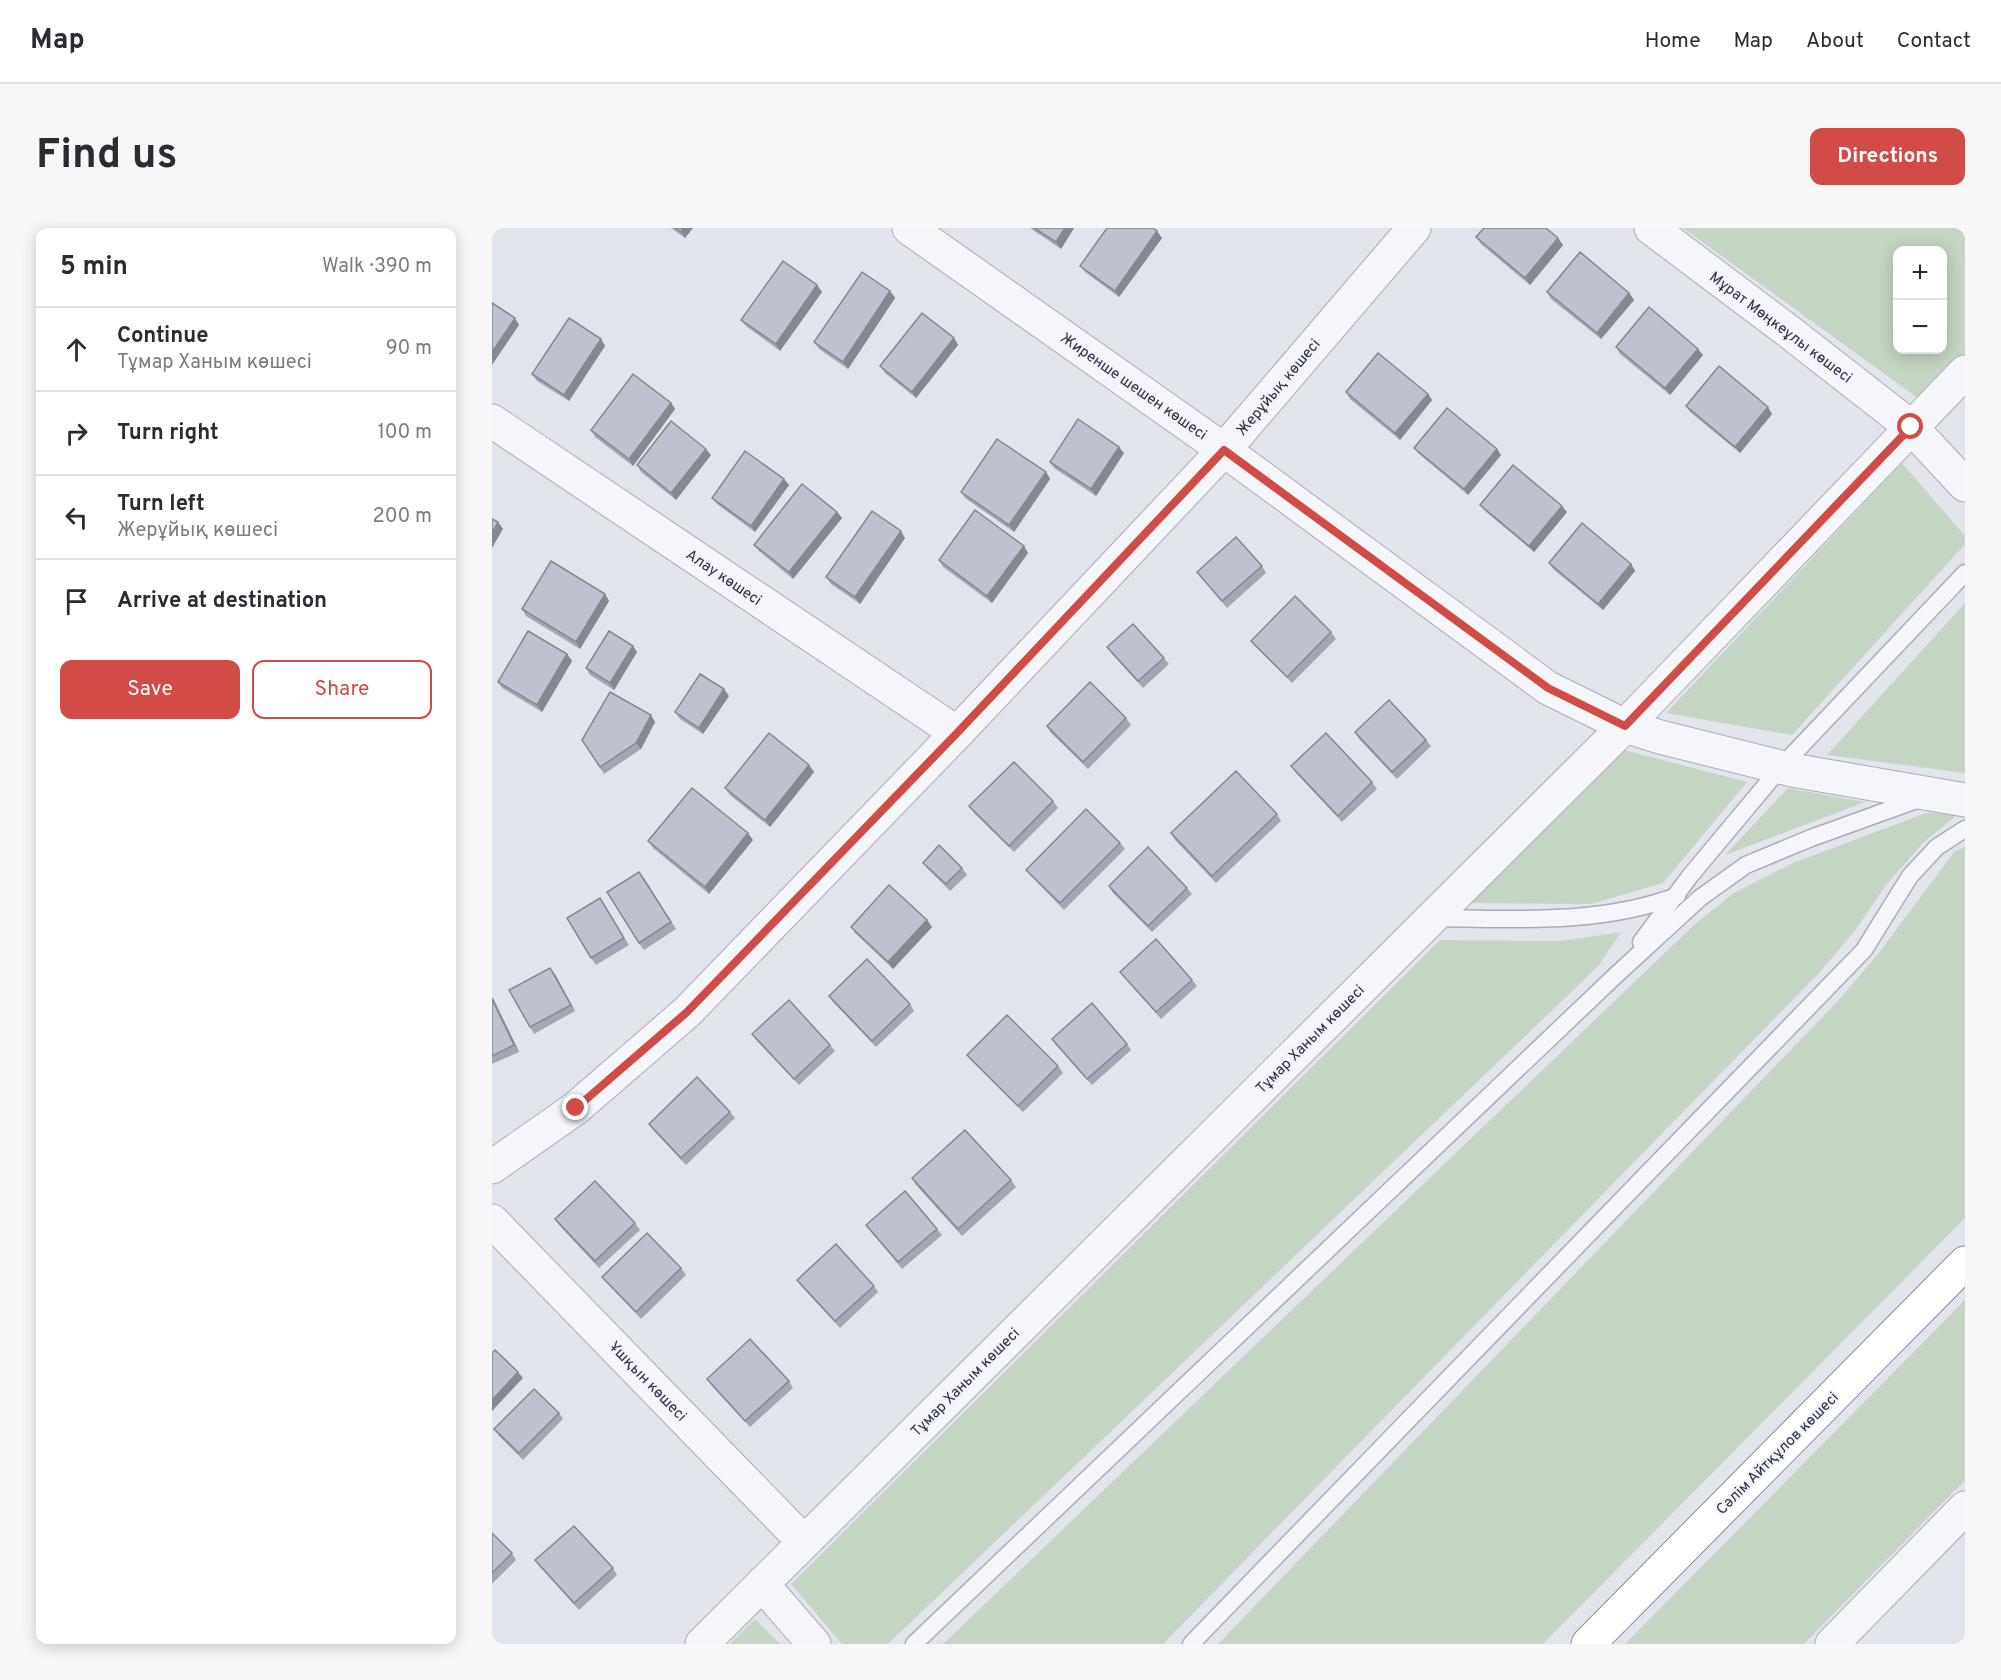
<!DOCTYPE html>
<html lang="en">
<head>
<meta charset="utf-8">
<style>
  :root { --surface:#fff; --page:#f7f7f7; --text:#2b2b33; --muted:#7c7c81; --line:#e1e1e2; --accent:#d14c46 }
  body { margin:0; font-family:Overpass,sans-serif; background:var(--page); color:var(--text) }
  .controls { position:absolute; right:18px; top:18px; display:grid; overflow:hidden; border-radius:12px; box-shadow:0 3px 15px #0003 }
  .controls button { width:54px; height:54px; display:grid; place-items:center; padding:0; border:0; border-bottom:2px solid var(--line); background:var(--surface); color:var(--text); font:30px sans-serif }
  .stop { position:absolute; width:18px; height:18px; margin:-14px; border:4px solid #d14c46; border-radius:50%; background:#fff }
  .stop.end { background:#d14c46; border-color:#fff; box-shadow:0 2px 6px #0008 }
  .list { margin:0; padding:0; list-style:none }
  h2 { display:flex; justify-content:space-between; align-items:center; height:78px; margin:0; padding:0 24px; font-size:26px }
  h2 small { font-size:20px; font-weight:400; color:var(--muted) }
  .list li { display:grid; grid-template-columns:39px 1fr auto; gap:18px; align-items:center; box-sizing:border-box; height:84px; padding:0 24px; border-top:2px solid var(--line) }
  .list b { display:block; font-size:22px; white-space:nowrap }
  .list p { margin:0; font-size:20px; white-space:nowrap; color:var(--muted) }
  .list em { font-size:20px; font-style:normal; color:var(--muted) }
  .actions { display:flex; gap:12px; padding:18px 24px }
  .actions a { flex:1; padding:14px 0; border:2px solid var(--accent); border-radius:12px; text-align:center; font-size:21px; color:var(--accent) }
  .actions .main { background:var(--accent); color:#fff }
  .icon { flex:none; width:33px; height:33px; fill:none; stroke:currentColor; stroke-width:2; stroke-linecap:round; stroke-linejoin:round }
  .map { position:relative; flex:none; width:1473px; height:1416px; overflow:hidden; border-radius:12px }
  header { display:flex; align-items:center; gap:36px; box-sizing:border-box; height:84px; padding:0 30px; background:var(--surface); border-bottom:2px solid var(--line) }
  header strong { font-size:28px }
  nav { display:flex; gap:33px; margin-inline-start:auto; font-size:21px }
  .intro { display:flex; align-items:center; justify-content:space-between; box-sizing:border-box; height:144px; padding:0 36px }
  h1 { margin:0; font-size:42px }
  .button { padding:15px 27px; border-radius:12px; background:var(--accent); color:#fff; font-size:21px; font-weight:700 }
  main { display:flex; gap:36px; padding:0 36px }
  aside { flex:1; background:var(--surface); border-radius:12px; box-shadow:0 3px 15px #0003 }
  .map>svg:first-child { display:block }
  .green { fill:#c4d5c3; fill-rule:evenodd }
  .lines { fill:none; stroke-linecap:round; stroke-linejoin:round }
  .lane-casing { stroke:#abadb9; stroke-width:19 }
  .street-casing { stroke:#abadb9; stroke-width:35 }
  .highway-casing { stroke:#898ea2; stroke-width:35 }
  .lane { stroke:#f5f6f9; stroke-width:16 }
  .street { stroke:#f5f6f9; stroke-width:33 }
  .highway { stroke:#fff; stroke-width:33 }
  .wall { fill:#a4a7b1 }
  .shaded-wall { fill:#868890 }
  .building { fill:#bfc2ce; stroke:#868890; stroke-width:1.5 }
  .route { stroke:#d14c46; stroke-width:8 }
  .labels { text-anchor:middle; stroke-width:4.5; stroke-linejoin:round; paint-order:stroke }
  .street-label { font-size:15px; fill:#2a2e43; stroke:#f2f3f8 }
</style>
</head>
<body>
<header>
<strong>Map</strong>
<nav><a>Home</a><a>Map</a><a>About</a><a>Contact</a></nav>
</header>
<div class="intro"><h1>Find us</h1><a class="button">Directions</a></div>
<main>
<aside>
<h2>5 min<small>Walk · 390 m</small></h2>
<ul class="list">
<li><svg class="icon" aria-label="ahead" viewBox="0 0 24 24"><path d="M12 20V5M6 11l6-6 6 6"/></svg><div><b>Continue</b><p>Тұмар Ханым көшесі</p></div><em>90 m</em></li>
<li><svg class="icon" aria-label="right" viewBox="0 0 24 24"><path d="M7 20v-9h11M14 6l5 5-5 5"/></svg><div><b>Turn right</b></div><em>100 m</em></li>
<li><svg class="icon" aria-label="left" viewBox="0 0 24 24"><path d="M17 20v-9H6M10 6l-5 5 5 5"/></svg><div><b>Turn left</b><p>Жерұйық көшесі</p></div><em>200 m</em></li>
<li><svg class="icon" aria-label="arrive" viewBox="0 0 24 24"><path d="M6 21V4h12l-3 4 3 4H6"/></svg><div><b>Arrive at destination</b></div></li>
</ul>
<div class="actions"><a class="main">Save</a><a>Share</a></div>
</aside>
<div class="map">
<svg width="1473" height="1416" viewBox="0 0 1473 1416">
  <rect width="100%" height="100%" fill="#e2e4eb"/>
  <g class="green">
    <path d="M1191 0H1473V144L1438 179ZM1406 22H1450V122H1406Z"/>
    <polygon points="1410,235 1473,308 1473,316 1300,507 1174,485"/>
    <polygon points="1473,375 1473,545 1335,527"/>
    <polygon points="1132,522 1255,554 1171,655 1099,676 979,675"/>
    <polygon points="1296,560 1373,574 1233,627"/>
    <polygon points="1434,585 1466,586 1431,615 1394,657 1362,704 1326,746 671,1416 451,1416 1203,696 1242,665 1301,635"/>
    <polygon points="1473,619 1473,990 1051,1416 726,1416 1345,774 1386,726 1463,623"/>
    <polygon points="1129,704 1107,737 1071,772 396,1416 350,1416 299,1356 948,712 1069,713"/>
    <polygon points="1473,1072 1473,1252 1312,1416 1133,1416"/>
    <polygon points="263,1391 288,1416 238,1416"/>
  </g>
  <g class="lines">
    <defs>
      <g id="lane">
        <path d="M941 690C1022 691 1107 697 1185 668"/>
        <polyline points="1149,714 1198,648 1289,539 1473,345"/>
        <polyline points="422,1416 1123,748 1208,670 1254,637 1319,610 1430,570"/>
        <polyline points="699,1416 1372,722 1418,648 1445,619 1473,601"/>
      </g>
      <g id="street">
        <polyline points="417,0 732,222 1056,460 1133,498 1168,509 1300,542 1473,572"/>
        <polyline points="1159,0 1300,106 1419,199 1473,257"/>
        <polyline points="0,193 465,505"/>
        <polyline points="0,939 84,880 195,784 465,505 732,222 922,0"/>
        <polyline points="0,993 312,1314"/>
        <polyline points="270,1356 322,1416"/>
        <polyline points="210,1416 1133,498 1473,144"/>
        <polyline points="1340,1416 1473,1280"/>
      </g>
      <polyline id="highway" points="1096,1416 1473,1035"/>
    </defs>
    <use href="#lane" class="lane-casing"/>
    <use href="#street" class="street-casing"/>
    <use href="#highway" class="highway-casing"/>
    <use href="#lane" class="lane"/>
    <use href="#street" class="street"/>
    <use href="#highway" class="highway"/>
  </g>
  <g class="wall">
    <polygon points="179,0 201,0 193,10"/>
    <polygon points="538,0 582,0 569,21"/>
    <polygon points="984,9 1066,10 1071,17 1038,57 989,16"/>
    <polygon points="670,10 627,69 593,44 588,38"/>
    <polygon points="325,57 330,64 288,123 254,98 249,92"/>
    <polygon points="398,63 403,70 356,141 327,121 322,114"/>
    <polygon points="1055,64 1137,65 1142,72 1109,111 1059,71"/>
    <polygon points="462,110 466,117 424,170 393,145 388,138"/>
    <polygon points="109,111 113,118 77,173 45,153 40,146"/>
    <polygon points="1124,119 1211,127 1178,167 1128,126"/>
    <polygon points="854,164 936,166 940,172 908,212 858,171"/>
    <polygon points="179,175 183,181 141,238 103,209 99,202"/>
    <polygon points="1194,178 1280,186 1248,225 1198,184"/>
    <polygon points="922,220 1009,227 976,267 927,226"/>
    <polygon points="632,225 604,268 562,240 558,234"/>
    <polygon points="219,227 184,272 149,244 145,237"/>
    <polygon points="554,244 558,251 522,304 473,270 469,264"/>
    <polygon points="292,251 297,257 263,304 225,276 220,270"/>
    <polygon points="988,277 1075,284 1042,324 993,283"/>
    <polygon points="345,284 350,290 301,351 267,323 262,317"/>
    <polygon points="413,310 368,376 339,356 334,349"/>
    <polygon points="532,318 536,325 500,375 451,339 447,332"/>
    <polygon points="1057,335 1139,336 1143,343 1111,382 1061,341"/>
    <polygon points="770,338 774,345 735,380 705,344"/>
    <polygon points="113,366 117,373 88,421 34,388 30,381"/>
    <polygon points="839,404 844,411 800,455 764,419 759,413"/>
    <polygon points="615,419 672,430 677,436 651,460 620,426"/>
    <polygon points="145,424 122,462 98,447 94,440"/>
    <polygon points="75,426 80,433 50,484 10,460 6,454"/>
    <polygon points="237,468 211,506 188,491 183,484"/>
    <polygon points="634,490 639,497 596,541 559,505 555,498"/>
    <polygon points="163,494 149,521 112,546 90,512"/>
    <polygon points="863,504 934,512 939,518 905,551 867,511"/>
    <polygon points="317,537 322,544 278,599 238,567 233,560"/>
    <polygon points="799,538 880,554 885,561 850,594 804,545"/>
    <polygon points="561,573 566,580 522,624 482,585 477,578"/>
    <polygon points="785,586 789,593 724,655 683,612 679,605"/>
    <polygon points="261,612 217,666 161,620 156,613"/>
    <polygon points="628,615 633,621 572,682 539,648 534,642"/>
    <polygon points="431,635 470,640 475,647 458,663 436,641"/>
    <polygon points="152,650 184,701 152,722 147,715"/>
    <polygon points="617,658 695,660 700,666 660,704 621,665"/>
    <polygon points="112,677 137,717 104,737 99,730"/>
    <polygon points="435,692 440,699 401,741 363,705 359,699"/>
    <polygon points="58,740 83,783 42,806 38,799"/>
    <polygon points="628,744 700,752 705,758 669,791 633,750"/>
    <polygon points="337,768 418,776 422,783 384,819 341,774"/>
    <polygon points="0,769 27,824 0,836"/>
    <polygon points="260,806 338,817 343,823 307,857 265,813"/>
    <polygon points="560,811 635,816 639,822 600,857 564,817"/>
    <polygon points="475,827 566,838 571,845 531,884 480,833"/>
    <polygon points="238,884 243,890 194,937 161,902 157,896"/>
    <polygon points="420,950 519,952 524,959 470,1008 424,957"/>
    <polygon points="63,991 143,995 148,1002 107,1040 67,997"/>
    <polygon points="374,997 445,1001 450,1007 410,1041"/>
    <polygon points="189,1040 194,1047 149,1091 115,1055 110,1049"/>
    <polygon points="305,1052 382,1058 386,1064 348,1100 310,1059"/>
    <polygon points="215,1151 297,1153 301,1160 258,1199 220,1158"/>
    <polygon points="67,1185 71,1191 31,1232 7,1208 2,1201"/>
    <polygon points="0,1305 20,1325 24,1332 0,1356"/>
    <polygon points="43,1332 121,1340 125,1347 87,1382 48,1339"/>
  </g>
  <g class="shaded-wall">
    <polygon points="191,0 201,0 193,10 189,4"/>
    <polygon points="573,0 582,0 569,21 564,14"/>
    <polygon points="665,3 670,10 627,69 623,63"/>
    <polygon points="1066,10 1071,17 1038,57 1033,50"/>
    <polygon points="325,57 330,64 288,123 284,116"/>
    <polygon points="398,63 403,70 356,141 351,134"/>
    <polygon points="1137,65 1142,72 1109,111 1105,105"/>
    <polygon points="23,90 27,97 0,137 0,124"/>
    <polygon points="462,110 466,117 424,170 420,164"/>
    <polygon points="109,111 113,118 77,173 72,167"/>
    <polygon points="1206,121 1211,127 1178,167 1173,160"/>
    <polygon points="936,166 940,172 908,212 903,205"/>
    <polygon points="179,175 183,181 141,238 137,231"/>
    <polygon points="1276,179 1280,186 1248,225 1243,219"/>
    <polygon points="627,219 632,225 604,268 599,261"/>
    <polygon points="214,221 219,227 184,272 179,265"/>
    <polygon points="1005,221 1009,227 976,267 972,261"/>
    <polygon points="554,244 558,251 522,304 517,297"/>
    <polygon points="292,251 297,257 263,304 259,298"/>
    <polygon points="1070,278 1075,284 1042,324 1037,318"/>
    <polygon points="345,284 350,290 301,351 297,344"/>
    <polygon points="6,294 11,301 0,320 0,305"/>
    <polygon points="409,303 413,310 368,376 363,369"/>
    <polygon points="532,318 536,325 500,375 495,368"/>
    <polygon points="1139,336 1143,343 1111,382 1106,376"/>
    <polygon points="113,366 117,373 88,421 84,414"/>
    <polygon points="141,418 145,424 122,462 118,455"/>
    <polygon points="75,426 80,433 50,484 45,477"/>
    <polygon points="232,461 237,468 211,506 207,500"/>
    <polygon points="159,487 163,494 149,521 144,515"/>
    <polygon points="317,537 322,544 278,599 273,592"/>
    <polygon points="256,605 261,612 217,666 213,659"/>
    <polygon points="435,692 440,699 401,741 396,734"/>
    <polygon points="58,740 63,746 83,783 79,777"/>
    <polygon points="0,769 2,772 27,824 22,817"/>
    <polygon points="26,1144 31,1150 0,1183 0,1172"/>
  </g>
  <g class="building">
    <polygon points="183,0 191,0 189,4"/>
    <polygon points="542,0 573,0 564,14"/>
    <polygon points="615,0 661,0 665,3 623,63 588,38"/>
    <polygon points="992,0 1054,0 1066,10 1033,50 984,9"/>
    <polygon points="1088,24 1137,65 1105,105 1055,64"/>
    <polygon points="291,33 325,57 284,116 249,92"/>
    <polygon points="370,44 398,63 351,134 322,114"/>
    <polygon points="0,75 23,90 0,124"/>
    <polygon points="1157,79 1206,121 1173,160 1124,119"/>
    <polygon points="430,85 462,110 420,164 388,138"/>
    <polygon points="77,90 109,111 72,167 40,146"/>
    <polygon points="886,125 936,166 903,205 854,164"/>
    <polygon points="1227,138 1276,179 1243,219 1194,178"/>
    <polygon points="141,146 179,175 137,231 99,202"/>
    <polygon points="955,180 1005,221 972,261 922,220"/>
    <polygon points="586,191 627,219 599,261 558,234"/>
    <polygon points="179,193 214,221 179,265 145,237"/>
    <polygon points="505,211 554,244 517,297 469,264"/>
    <polygon points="253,223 292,251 259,298 220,270"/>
    <polygon points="1021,237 1070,278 1037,318 988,277"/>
    <polygon points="310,256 345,284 297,344 262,317"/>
    <polygon points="483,282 532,318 495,368 447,332"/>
    <polygon points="380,283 409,303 363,369 334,349"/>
    <polygon points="0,291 6,294 0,305"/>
    <polygon points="1090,295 1139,336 1106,376 1057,335"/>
    <polygon points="744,309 770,338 730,373 705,344"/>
    <polygon points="59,333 113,366 84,414 30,381"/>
    <polygon points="803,368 839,404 795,449 759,413"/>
    <polygon points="641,396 672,430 646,453 615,419"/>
    <polygon points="36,403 75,426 45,477 6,454"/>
    <polygon points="117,403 141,418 118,455 94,440"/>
    <polygon points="208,446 232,461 207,500 183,484"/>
    <polygon points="598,454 634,490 591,534 555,498"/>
    <polygon points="118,464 159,487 144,515 108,539 90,512"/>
    <polygon points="897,472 934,512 900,544 863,504"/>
    <polygon points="277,505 317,537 273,592 233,560"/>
    <polygon points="834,505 880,554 846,588 799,538"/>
    <polygon points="522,534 561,573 517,618 477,578"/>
    <polygon points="744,543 785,586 720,648 679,605"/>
    <polygon points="200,560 256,605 213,659 156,613"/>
    <polygon points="594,581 628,615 568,675 534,642"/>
    <polygon points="447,617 470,640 454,656 431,635"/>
    <polygon points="656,619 695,660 656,698 617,658"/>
    <polygon points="147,644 179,694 147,715 115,664"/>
    <polygon points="397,657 435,692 396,734 359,699"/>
    <polygon points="108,670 132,710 99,730 75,690"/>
    <polygon points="664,711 700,752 664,784 628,744"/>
    <polygon points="375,731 418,776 380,813 337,768"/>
    <polygon points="58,740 79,777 38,799 17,762"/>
    <polygon points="0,771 22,817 0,828"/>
    <polygon points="297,772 338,817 302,851 260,806"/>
    <polygon points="600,775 635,816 595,851 560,811"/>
    <polygon points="515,787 566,838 526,878 475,827"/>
    <polygon points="205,849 238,884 189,930 157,896"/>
    <polygon points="473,902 519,952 466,1001 420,950"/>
    <polygon points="103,953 143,995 103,1033 63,991"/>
    <polygon points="413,963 445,1001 406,1034 374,997"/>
    <polygon points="155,1005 189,1040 144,1084 110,1049"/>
    <polygon points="344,1016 382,1058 343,1093 305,1052"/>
    <polygon points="258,1111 297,1153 253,1193 215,1151"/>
    <polygon points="3,1122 26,1144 0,1172 0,1125"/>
    <polygon points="42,1161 67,1185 27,1225 2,1201"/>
    <polygon points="82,1298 121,1340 82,1375 43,1332"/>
    <polygon points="0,1305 20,1325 0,1345"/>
  </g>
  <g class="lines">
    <polyline class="route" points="84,880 195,784 465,505 732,222 1056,460 1133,498 1419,199"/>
  </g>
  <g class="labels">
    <g class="street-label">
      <text transform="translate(1289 99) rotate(37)" y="5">Мұрат Мөңкеұлы көшесі</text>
      <text transform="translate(642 158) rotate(35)" y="5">Жиренше шешен көшесі</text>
      <text transform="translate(786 159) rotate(-50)" y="5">Жерұйық көшесі</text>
      <text transform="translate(232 349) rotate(34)" y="5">Алау көшесі</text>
      <text transform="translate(818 811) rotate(-45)" y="5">Тұмар Ханым көшесі</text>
      <text transform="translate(156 1153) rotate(46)" y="5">Ұшқын көшесі</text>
      <text transform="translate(473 1154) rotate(-45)" y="5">Тұмар Ханым көшесі</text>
      <text transform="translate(1285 1225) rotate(-45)" y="5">Сәлім Айтқұлов көшесі</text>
    </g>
  </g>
</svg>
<div class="controls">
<button>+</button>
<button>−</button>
</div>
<div class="stop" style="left:1419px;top:199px"></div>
<div class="stop end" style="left:84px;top:880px"></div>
</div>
</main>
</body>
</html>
